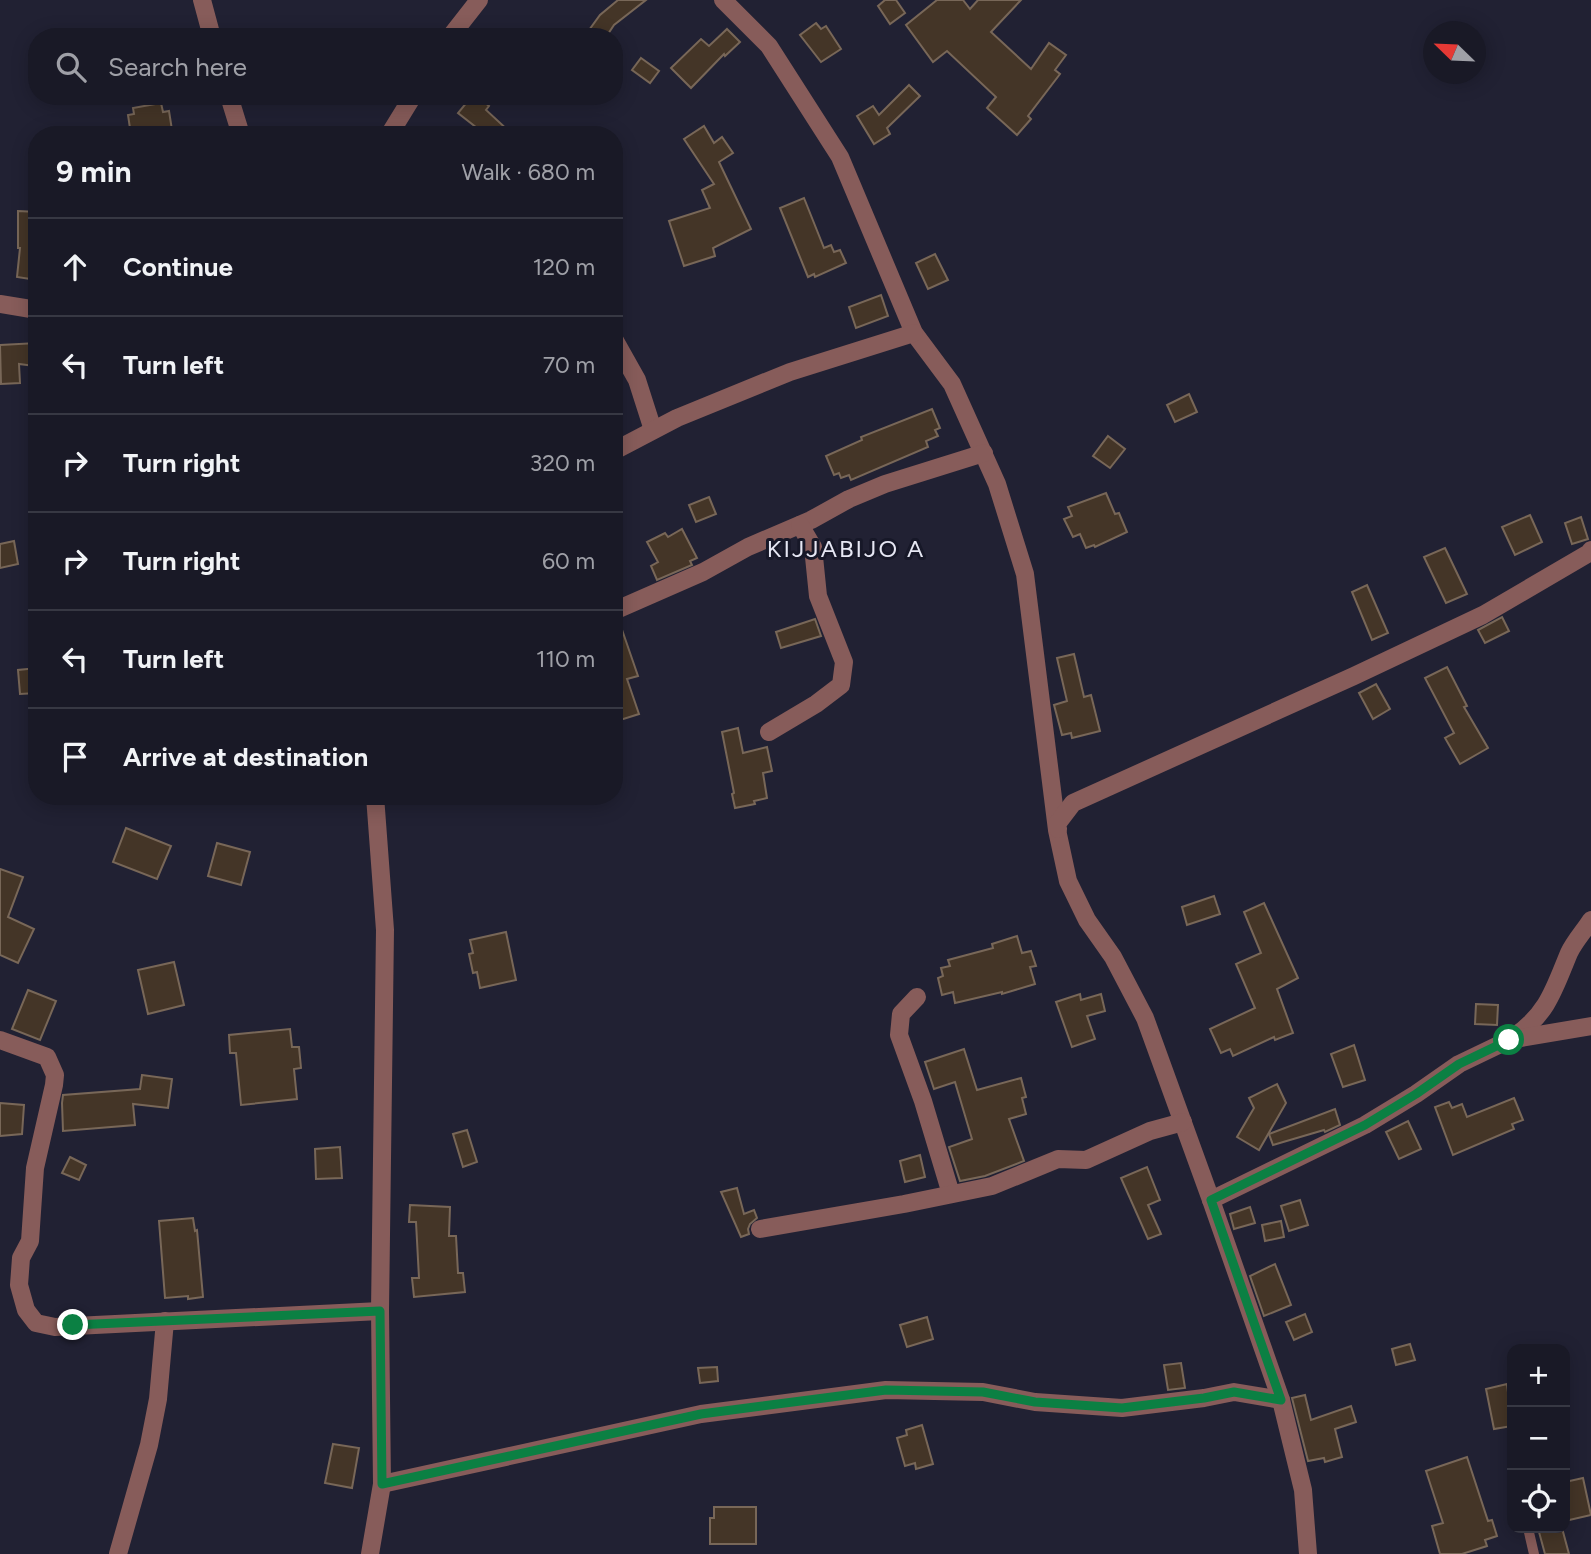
<!DOCTYPE html>
<html lang="en">
<head>
<meta charset="utf-8">
<style>
  :root { --surface:#191926; --page:#262632; --text:#f1f3f6; --muted:#9fa0a7; --line:#373843 }
  body { margin:0; font-family:Figtree,sans-serif; background:var(--page); color:var(--text) }
  .controls { position:absolute; right:21px; bottom:21px; display:grid; overflow:hidden; border-radius:14px; box-shadow:0 4px 18px #0003 }
  .controls button { width:63px; height:63px; display:grid; place-items:center; padding:0; border:0; border-bottom:2px solid var(--line); background:var(--surface); color:var(--text); font:35px sans-serif }
  .compass { position:absolute; left:1423px; top:21px; width:63px; height:63px; border-radius:50%; background:var(--surface); box-shadow:0 4px 18px #0003; rotate:293deg }
  .stop { position:absolute; width:21px; height:21px; margin:-16px; border:5px solid #0b8043; border-radius:50%; background:#fff }
  .stop.end { background:#0b8043; border-color:#fff; box-shadow:0 2px 7px #0008 }
  .list { margin:0; padding:0; list-style:none }
  h2 { display:flex; justify-content:space-between; align-items:center; height:91px; margin:0; padding:0 28px; font-size:30px }
  h2 small { font-size:23px; font-weight:400; color:var(--muted) }
  .list li { display:grid; grid-template-columns:46px 1fr auto; gap:21px; align-items:center; box-sizing:border-box; height:98px; padding:0 28px; border-top:2px solid var(--line) }
  .list b { display:block; font-size:26px; white-space:nowrap }
  .list em { font-size:23px; font-style:normal; color:var(--muted) }
  .icon { flex:none; width:38px; height:38px; fill:none; stroke:currentColor; stroke-width:2; stroke-linecap:round; stroke-linejoin:round }
  .map { position:relative; flex:none; width:1591px; height:1554px; overflow:hidden }
  .search { position:absolute; background:var(--surface); box-shadow:0 4px 18px #0003; left:28px; top:28px; width:595px; height:77px; display:flex; align-items:center; gap:18px; box-sizing:border-box; padding:0 24px; border-radius:28px; color:var(--muted); font-size:26px }
  .panel { position:absolute; background:var(--surface); box-shadow:0 4px 18px #0003; left:28px; top:126px; width:595px; height:679px; border-radius:28px }
  .map>svg:first-child { display:block }
  .building { fill:#443527; stroke:#786758; stroke-width:2 }
  .lines { fill:none; stroke-linecap:round; stroke-linejoin:round }
  .lane { stroke:#875c5a; stroke-width:10 }
  .street { stroke:#875c5a; stroke-width:18 }
  .route { stroke:#0b8043; stroke-width:9 }
  .labels { text-anchor:middle; stroke-width:6; stroke-linejoin:round; paint-order:stroke }
  .quarter-label { font-size:24px; letter-spacing:2px; fill:#e6e7f3; stroke:#171828 }
</style>
</head>
<body>
<div class="map">
<svg width="1591" height="1554" viewBox="0 0 1591 1554">
  <rect width="100%" height="100%" fill="#212133"/>
  <g class="building">
    <polygon points="618,0 646,0 614,25 606,37 584,37 600,15"/>
    <polygon points="885,0 896,0 905,13 890,24 878,6"/>
    <polygon points="937,0 963,0 970,9 978,0 1021,0 991,32 1031,69 1049,43 1066,55 1055,70 1060,74 1028,116 1031,119 1017,135 987,108 996,97 947,51 933,62 906,25"/>
    <polygon points="816,23 821,29 826,26 841,49 821,62 800,35"/>
    <polygon points="727,29 740,42 725,56 724,54 691,88 671,68 701,39 709,46"/>
    <polygon points="641,58 659,71 650,83 632,70"/>
    <polygon points="909,85 920,96 887,128 890,134 874,144 857,116 873,106 879,115"/>
    <polygon points="472,96 476,96 489,106 486,110 513,135 486,135 458,113"/>
    <polygon points="161,103 163,112 169,111 172,130 162,132 163,135 131,135 128,115 134,114 133,108"/>
    <polygon points="704,126 714,143 722,137 733,153 719,162 751,229 713,248 715,256 684,266 669,221 710,208 702,190 714,184 684,139"/>
    <polygon points="804,198 824,248 831,245 834,252 840,250 846,263 815,277 814,274 808,277 780,208"/>
    <polygon points="18,211 37,212 37,280 17,277 20,248 18,248"/>
    <polygon points="935,254 948,280 928,289 916,263"/>
    <polygon points="881,295 888,316 856,328 849,307"/>
    <polygon points="37,343 34,366 19,364 20,383 1,384 0,345"/>
    <polygon points="1189,394 1197,412 1175,422 1167,405"/>
    <polygon points="932,409 940,428 935,430 938,436 926,441 928,447 851,480 849,475 841,478 839,473 834,475 826,456 862,440 861,437"/>
    <polygon points="1108,436 1125,449 1110,468 1093,456"/>
    <polygon points="1106,493 1115,514 1119,513 1127,532 1095,547 1094,545 1086,548 1080,534 1073,537 1064,519 1072,516 1068,507"/>
    <polygon points="709,497 716,514 696,522 689,505"/>
    <polygon points="1530,515 1542,542 1515,555 1502,527"/>
    <polygon points="1581,517 1588,539 1572,544 1565,523"/>
    <polygon points="682,529 697,558 690,561 692,565 657,580 651,566 658,562 647,542 665,533 668,537"/>
    <polygon points="14,541 18,564 0,568 0,544"/>
    <polygon points="1445,548 1467,594 1446,603 1424,557"/>
    <polygon points="1367,585 1388,633 1372,640 1352,592"/>
    <polygon points="1502,617 1509,631 1485,643 1478,630"/>
    <polygon points="815,619 821,636 781,648 776,632"/>
    <polygon points="619,621 638,676 627,679 639,714 614,722 614,622"/>
    <polygon points="1074,654 1084,697 1091,695 1100,731 1072,738 1071,733 1062,735 1054,705 1067,701 1057,658"/>
    <polygon points="1447,667 1467,706 1464,707 1488,748 1460,764 1445,738 1454,733 1425,678"/>
    <polygon points="37,668 37,693 20,694 18,670"/>
    <polygon points="1376,684 1390,709 1373,719 1359,693"/>
    <polygon points="738,728 743,753 767,747 772,771 763,773 767,798 754,801 755,804 735,808 732,794 734,793 722,732"/>
    <polygon points="126,828 171,846 157,879 113,862"/>
    <polygon points="217,843 250,852 241,885 208,876"/>
    <polygon points="0,869 23,877 8,917 34,929 18,963 0,955"/>
    <polygon points="1214,896 1220,914 1187,925 1182,907"/>
    <polygon points="1264,903 1298,978 1277,989 1293,1033 1275,1040 1274,1037 1233,1056 1230,1049 1221,1053 1210,1029 1255,1008 1236,964 1261,953 1244,912"/>
    <polygon points="506,932 516,980 480,988 477,972 473,973 469,954 473,953 470,940"/>
    <polygon points="1017,936 1022,953 1031,951 1036,966 1030,967 1035,984 1002,994 1002,992 955,1003 953,992 942,995 938,978 943,976 941,968 950,966 948,960 993,948 992,944"/>
    <polygon points="174,962 184,1005 148,1014 138,970"/>
    <polygon points="28,990 56,1001 40,1040 12,1029"/>
    <polygon points="1080,994 1081,1000 1101,994 1105,1011 1087,1016 1095,1039 1072,1047 1056,1002"/>
    <polygon points="1476,1004 1498,1005 1497,1025 1475,1024"/>
    <polygon points="290,1029 292,1047 299,1047 301,1068 294,1069 297,1099 241,1105 236,1053 230,1053 229,1035"/>
    <polygon points="1354,1045 1365,1080 1343,1087 1331,1054"/>
    <polygon points="964,1049 977,1090 1021,1078 1026,1097 1022,1098 1026,1114 1009,1119 1024,1161 985,1176 960,1181 949,1147 972,1139 955,1082 934,1089 925,1062"/>
    <polygon points="142,1075 172,1079 168,1108 133,1104 135,1125 63,1131 62,1103 63,1095 140,1089"/>
    <polygon points="1277,1084 1286,1103 1259,1150 1237,1137 1254,1108 1249,1098"/>
    <polygon points="1514,1098 1523,1120 1512,1124 1514,1129 1453,1155 1435,1107 1449,1102 1452,1108 1462,1104 1467,1117"/>
    <polygon points="0,1103 24,1105 22,1134 0,1136"/>
    <polygon points="1335,1109 1340,1125 1325,1132 1324,1130 1273,1145 1269,1134"/>
    <polygon points="1408,1121 1421,1149 1399,1159 1386,1132"/>
    <polygon points="467,1130 477,1162 463,1167 453,1134"/>
    <polygon points="340,1147 342,1178 316,1179 315,1149"/>
    <polygon points="920,1155 925,1177 905,1182 900,1161"/>
    <polygon points="70,1157 86,1165 79,1180 62,1173"/>
    <polygon points="1147,1167 1160,1200 1148,1205 1161,1234 1148,1239 1121,1178"/>
    <polygon points="737,1188 744,1214 754,1210 757,1218 750,1224 748,1229 749,1234 741,1237 721,1192"/>
    <polygon points="1300,1200 1308,1225 1289,1231 1281,1206"/>
    <polygon points="410,1205 450,1207 449,1236 456,1236 458,1273 463,1273 465,1292 414,1297 412,1278 419,1278 416,1222 409,1222"/>
    <polygon points="1250,1207 1255,1223 1234,1229 1230,1214"/>
    <polygon points="193,1218 195,1231 197,1230 203,1297 188,1299 188,1296 165,1298 159,1221"/>
    <polygon points="1281,1221 1284,1237 1265,1241 1262,1225"/>
    <polygon points="1275,1264 1291,1305 1264,1316 1250,1276"/>
    <polygon points="1305,1314 1312,1332 1294,1340 1286,1322"/>
    <polygon points="927,1317 933,1339 907,1347 900,1325"/>
    <polygon points="1410,1344 1415,1360 1396,1365 1392,1349"/>
    <polygon points="1181,1363 1185,1388 1168,1390 1164,1365"/>
    <polygon points="717,1367 718,1381 700,1383 698,1368"/>
    <polygon points="1507,1384 1512,1426 1494,1429 1486,1389"/>
    <polygon points="1305,1395 1311,1420 1351,1406 1356,1422 1335,1429 1342,1457 1325,1462 1324,1458 1308,1461 1292,1398"/>
    <polygon points="922,1425 933,1464 916,1469 915,1463 905,1466 897,1438 907,1435 906,1430"/>
    <polygon points="333,1444 359,1448 352,1488 325,1483"/>
    <polygon points="1467,1457 1488,1521 1492,1520 1497,1536 1485,1540 1487,1546 1462,1554 1440,1554 1432,1526 1443,1523 1426,1471"/>
    <polygon points="1583,1478 1591,1515 1565,1521 1565,1482"/>
    <polygon points="714,1507 756,1507 756,1544 710,1544 710,1518 714,1518"/>
    <polygon points="1553,1528 1562,1528 1569,1554 1545,1554 1539,1532"/>
  </g>
  <g class="lines">
    <polyline class="lane" points="1528,1528 1534,1554"/>
    <g class="street">
      <polyline points="202,0 212,37"/>
      <polyline points="723,0 769,46 840,157 914,333 952,384 997,484 1025,574 1057,830 1068,881 1087,920 1113,957 1145,1018 1211,1200 1281,1400 1303,1490 1308,1554"/>
      <polyline points="450,37 479,0"/>
      <polyline points="229,96 241,135"/>
      <polyline points="389,135 413,96"/>
      <polyline points="0,304 37,310"/>
      <polyline points="614,339 637,380 653,430"/>
      <polyline points="614,451 677,418 790,372 914,333"/>
      <polyline points="614,611 703,572 748,547 811,520 849,499 885,484 984,453"/>
      <polyline points="769,732 816,704 841,685 844,662 818,596 813,547 800,525"/>
      <polyline points="1058,829 1057,824 1073,803 1354,676 1483,615 1589,553 1591,550"/>
      <polyline points="917,997 901,1014 899,1035 923,1101 951,1194"/>
      <path d="M1515 1036C1548 1013 1554 989 1569 953 1574 942 1584 931 1591 920"/>
      <polyline points="0,1040 47,1057 55,1075 54,1085 35,1168 30,1241 21,1258 19,1285 26,1310 36,1323 55,1327 380,1311"/>
      <polyline points="1211,1200 1365,1125 1416,1094 1459,1064 1509,1040 1591,1026"/>
      <polyline points="760,1229 904,1204 992,1186 1058,1159 1086,1160 1150,1131 1183,1122"/>
      <polyline points="382,1484 701,1414 886,1390 983,1392 1035,1402 1122,1408 1204,1398 1234,1392 1281,1400"/>
      <polyline points="118,1554 149,1445 158,1399 165,1321"/>
      <polyline points="370,1554 382,1484 380,1311 385,930 375,796"/>
    </g>
  </g>
  <g class="lines">
    <polyline class="route" points="73,1325 380,1311 382,1484 701,1414 886,1390 983,1392 1035,1402 1122,1408 1204,1398 1234,1392 1281,1400 1211,1200 1365,1125 1416,1094 1459,1064 1509,1040"/>
  </g>
  <g class="labels">
    <g class="quarter-label">
      <text x="846" y="557">KIJJABIJO A</text>
    </g>
  </g>
</svg>
<div class="controls">
<button>+</button>
<button>−</button>
<button><svg class="icon" aria-label="locate" viewBox="0 0 24 24"><circle cx="12" cy="12" r="6"/><path d="M12 2v4M12 18v4M2 12h4M18 12h4"/></svg></button>
</div>
<svg class="compass" viewBox="-18 -18 36 36"><path d="M0-13l5 13h-10z" fill="#e53935"/><path d="M0 13l5-13h-10z" fill="#9fa0a7"/></svg>
<div class="stop" style="left:1509px;top:1040px"></div>
<div class="stop end" style="left:73px;top:1325px"></div>
<div class="search"><svg class="icon" aria-label="search" viewBox="0 0 24 24"><circle cx="10" cy="10" r="6"/><path d="M15 15l6 6"/></svg>Search here</div>
<section class="panel">
<h2>9 min<small>Walk · 680 m</small></h2>
<ul class="list">
<li><svg class="icon" aria-label="ahead" viewBox="0 0 24 24"><path d="M12 20V5M6 11l6-6 6 6"/></svg><div><b>Continue</b></div><em>120 m</em></li>
<li><svg class="icon" aria-label="left" viewBox="0 0 24 24"><path d="M17 20v-9H6M10 6l-5 5 5 5"/></svg><div><b>Turn left</b></div><em>70 m</em></li>
<li><svg class="icon" aria-label="right" viewBox="0 0 24 24"><path d="M7 20v-9h11M14 6l5 5-5 5"/></svg><div><b>Turn right</b></div><em>320 m</em></li>
<li><svg class="icon" aria-label="right" viewBox="0 0 24 24"><path d="M7 20v-9h11M14 6l5 5-5 5"/></svg><div><b>Turn right</b></div><em>60 m</em></li>
<li><svg class="icon" aria-label="left" viewBox="0 0 24 24"><path d="M17 20v-9H6M10 6l-5 5 5 5"/></svg><div><b>Turn left</b></div><em>110 m</em></li>
<li><svg class="icon" aria-label="arrive" viewBox="0 0 24 24"><path d="M6 21V4h12l-3 4 3 4H6"/></svg><div><b>Arrive at destination</b></div></li>
</ul>
</section>
</div>
</body>
</html>
